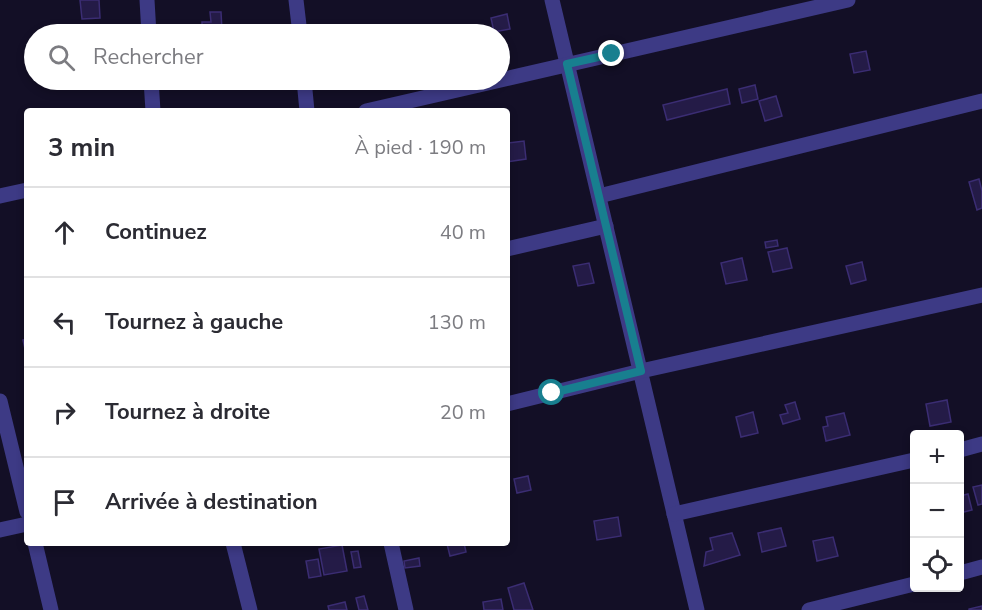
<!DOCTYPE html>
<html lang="fr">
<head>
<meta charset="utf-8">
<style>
  :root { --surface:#fff; --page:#f2f2f3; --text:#2b2b33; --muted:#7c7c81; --line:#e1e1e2 }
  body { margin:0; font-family:"Nunito Sans",sans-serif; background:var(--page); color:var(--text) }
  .controls { position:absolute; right:18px; bottom:18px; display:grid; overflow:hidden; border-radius:6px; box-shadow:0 3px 9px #0003 }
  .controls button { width:54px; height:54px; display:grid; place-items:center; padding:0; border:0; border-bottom:2px solid var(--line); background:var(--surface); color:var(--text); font:30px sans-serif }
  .stop { position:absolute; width:18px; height:18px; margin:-14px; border:4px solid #187f8f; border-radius:50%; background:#fff }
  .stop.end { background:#187f8f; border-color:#fff; box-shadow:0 2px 6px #0008 }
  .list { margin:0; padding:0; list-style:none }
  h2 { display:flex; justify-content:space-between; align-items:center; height:78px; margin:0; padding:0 24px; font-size:26px }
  h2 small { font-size:20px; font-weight:400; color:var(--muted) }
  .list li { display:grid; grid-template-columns:39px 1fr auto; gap:18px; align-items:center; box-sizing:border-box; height:90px; padding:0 24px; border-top:2px solid var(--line) }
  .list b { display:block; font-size:22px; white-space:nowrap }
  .list em { font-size:20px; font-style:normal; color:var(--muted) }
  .icon { flex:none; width:33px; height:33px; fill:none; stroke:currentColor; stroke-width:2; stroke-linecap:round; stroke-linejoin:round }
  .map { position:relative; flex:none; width:982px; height:610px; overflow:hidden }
  .search { position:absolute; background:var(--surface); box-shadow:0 3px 9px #0003; left:24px; top:24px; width:486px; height:66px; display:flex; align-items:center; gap:15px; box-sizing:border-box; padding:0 21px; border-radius:33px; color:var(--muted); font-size:22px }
  .panel { position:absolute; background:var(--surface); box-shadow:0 3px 9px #0003; left:24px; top:108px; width:486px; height:438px; border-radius:6px }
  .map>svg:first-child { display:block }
  .building { fill:#241b47; stroke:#3b2d73; stroke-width:1.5 }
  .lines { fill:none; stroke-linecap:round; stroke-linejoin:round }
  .minor { stroke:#3d3a85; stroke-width:15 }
  .route { stroke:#187f8f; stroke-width:8 }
</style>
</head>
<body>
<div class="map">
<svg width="982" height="610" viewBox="0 0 982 610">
  <rect width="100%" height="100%" fill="#130f26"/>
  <g class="building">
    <polygon points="80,0 99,0 100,18 82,19"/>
    <polygon points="210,12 221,12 222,31 202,31 202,22 211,22"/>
    <polygon points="507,14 510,29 494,32 491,18"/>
    <polygon points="866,51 870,70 854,73 850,54"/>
    <polygon points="755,85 758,99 742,103 739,89"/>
    <polygon points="727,89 730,104 667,120 663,105"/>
    <polygon points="776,96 782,116 765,121 759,101"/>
    <polygon points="524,141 526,159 507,162 507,143"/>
    <polygon points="979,179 982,191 982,208 977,210 969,182"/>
    <polygon points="777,240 778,246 766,248 765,242"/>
    <polygon points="787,248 792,268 773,272 768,252"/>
    <polygon points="742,258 747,280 726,284 721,263"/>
    <polygon points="862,262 866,280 851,284 846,266"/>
    <polygon points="589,263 594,283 578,286 573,266"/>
    <polygon points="27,339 27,358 23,340"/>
    <polygon points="947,400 951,422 930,426 926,404"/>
    <polygon points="795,402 800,419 783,424 780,415 788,413 785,405"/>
    <polygon points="753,412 758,433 741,437 736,417"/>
    <polygon points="844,413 850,435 826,441 823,427 828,426 826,417"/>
    <polygon points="528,476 531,490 517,493 514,479"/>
    <polygon points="982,485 982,504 978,505 973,487"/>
    <polygon points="968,494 972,510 960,513 960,496"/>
    <polygon points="618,517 621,536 597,540 594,521"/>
    <polygon points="781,528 786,546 762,552 758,533"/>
    <polygon points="732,533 740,555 704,566 706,552 713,550 710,538"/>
    <polygon points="833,537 838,556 817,561 813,541"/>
    <polygon points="464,543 466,552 450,556 447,544"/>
    <polygon points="342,545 347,571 324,575 319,549"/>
    <polygon points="358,551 361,567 354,568 351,552"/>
    <polygon points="419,558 420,566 405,568 404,561"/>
    <polygon points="318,559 321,576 309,578 306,561"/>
    <polygon points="524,583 533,610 514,610 508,588"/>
    <polygon points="364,596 368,610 359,610 356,598"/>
    <polygon points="501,599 503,610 484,610 483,602"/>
    <polygon points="345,602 347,610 329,610 328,606"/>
    <polygon points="982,606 982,610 969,610 969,609"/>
  </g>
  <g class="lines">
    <g class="minor">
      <polyline points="147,0 149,34"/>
      <polyline points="296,0 300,34"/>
      <polyline points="552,0 697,610"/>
      <polyline points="151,80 153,111"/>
      <polyline points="304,80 307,111"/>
      <polyline points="366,111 848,0"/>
      <polyline points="0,196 27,190"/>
      <polyline points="599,196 982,101"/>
      <polyline points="507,249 606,226"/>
      <polyline points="0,401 27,512"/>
      <polyline points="507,404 641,371 982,295"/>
      <polyline points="960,450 982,444"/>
      <polyline points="674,514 914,460"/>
      <polyline points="0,530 27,524"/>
      <polyline points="35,543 51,610"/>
      <polyline points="233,543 250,610"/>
      <polyline points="391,543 406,610"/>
      <polyline points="960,573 982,567"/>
      <polyline points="809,610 914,584"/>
    </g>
  </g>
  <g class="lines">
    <polyline class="route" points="552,393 641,371 567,64 612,54"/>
  </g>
</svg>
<div class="controls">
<button>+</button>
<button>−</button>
<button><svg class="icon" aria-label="locate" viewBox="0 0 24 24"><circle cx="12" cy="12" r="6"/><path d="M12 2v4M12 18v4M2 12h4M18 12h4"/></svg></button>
</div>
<div class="stop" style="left:552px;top:393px"></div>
<div class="stop end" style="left:612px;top:54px"></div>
<div class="search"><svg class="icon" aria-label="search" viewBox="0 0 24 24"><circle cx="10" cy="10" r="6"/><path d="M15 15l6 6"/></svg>Rechercher</div>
<section class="panel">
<h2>3 min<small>À pied · 190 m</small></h2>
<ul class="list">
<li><svg class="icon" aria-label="ahead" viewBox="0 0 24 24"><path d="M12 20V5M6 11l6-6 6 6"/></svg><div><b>Continuez</b></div><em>40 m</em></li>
<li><svg class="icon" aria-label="left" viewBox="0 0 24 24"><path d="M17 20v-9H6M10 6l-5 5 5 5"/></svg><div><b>Tournez à gauche</b></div><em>130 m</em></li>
<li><svg class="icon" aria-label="right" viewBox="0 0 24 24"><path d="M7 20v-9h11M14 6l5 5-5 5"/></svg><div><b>Tournez à droite</b></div><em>20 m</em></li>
<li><svg class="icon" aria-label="arrive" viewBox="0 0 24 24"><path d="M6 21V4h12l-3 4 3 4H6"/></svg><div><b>Arrivée à destination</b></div></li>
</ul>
</section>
</div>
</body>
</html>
